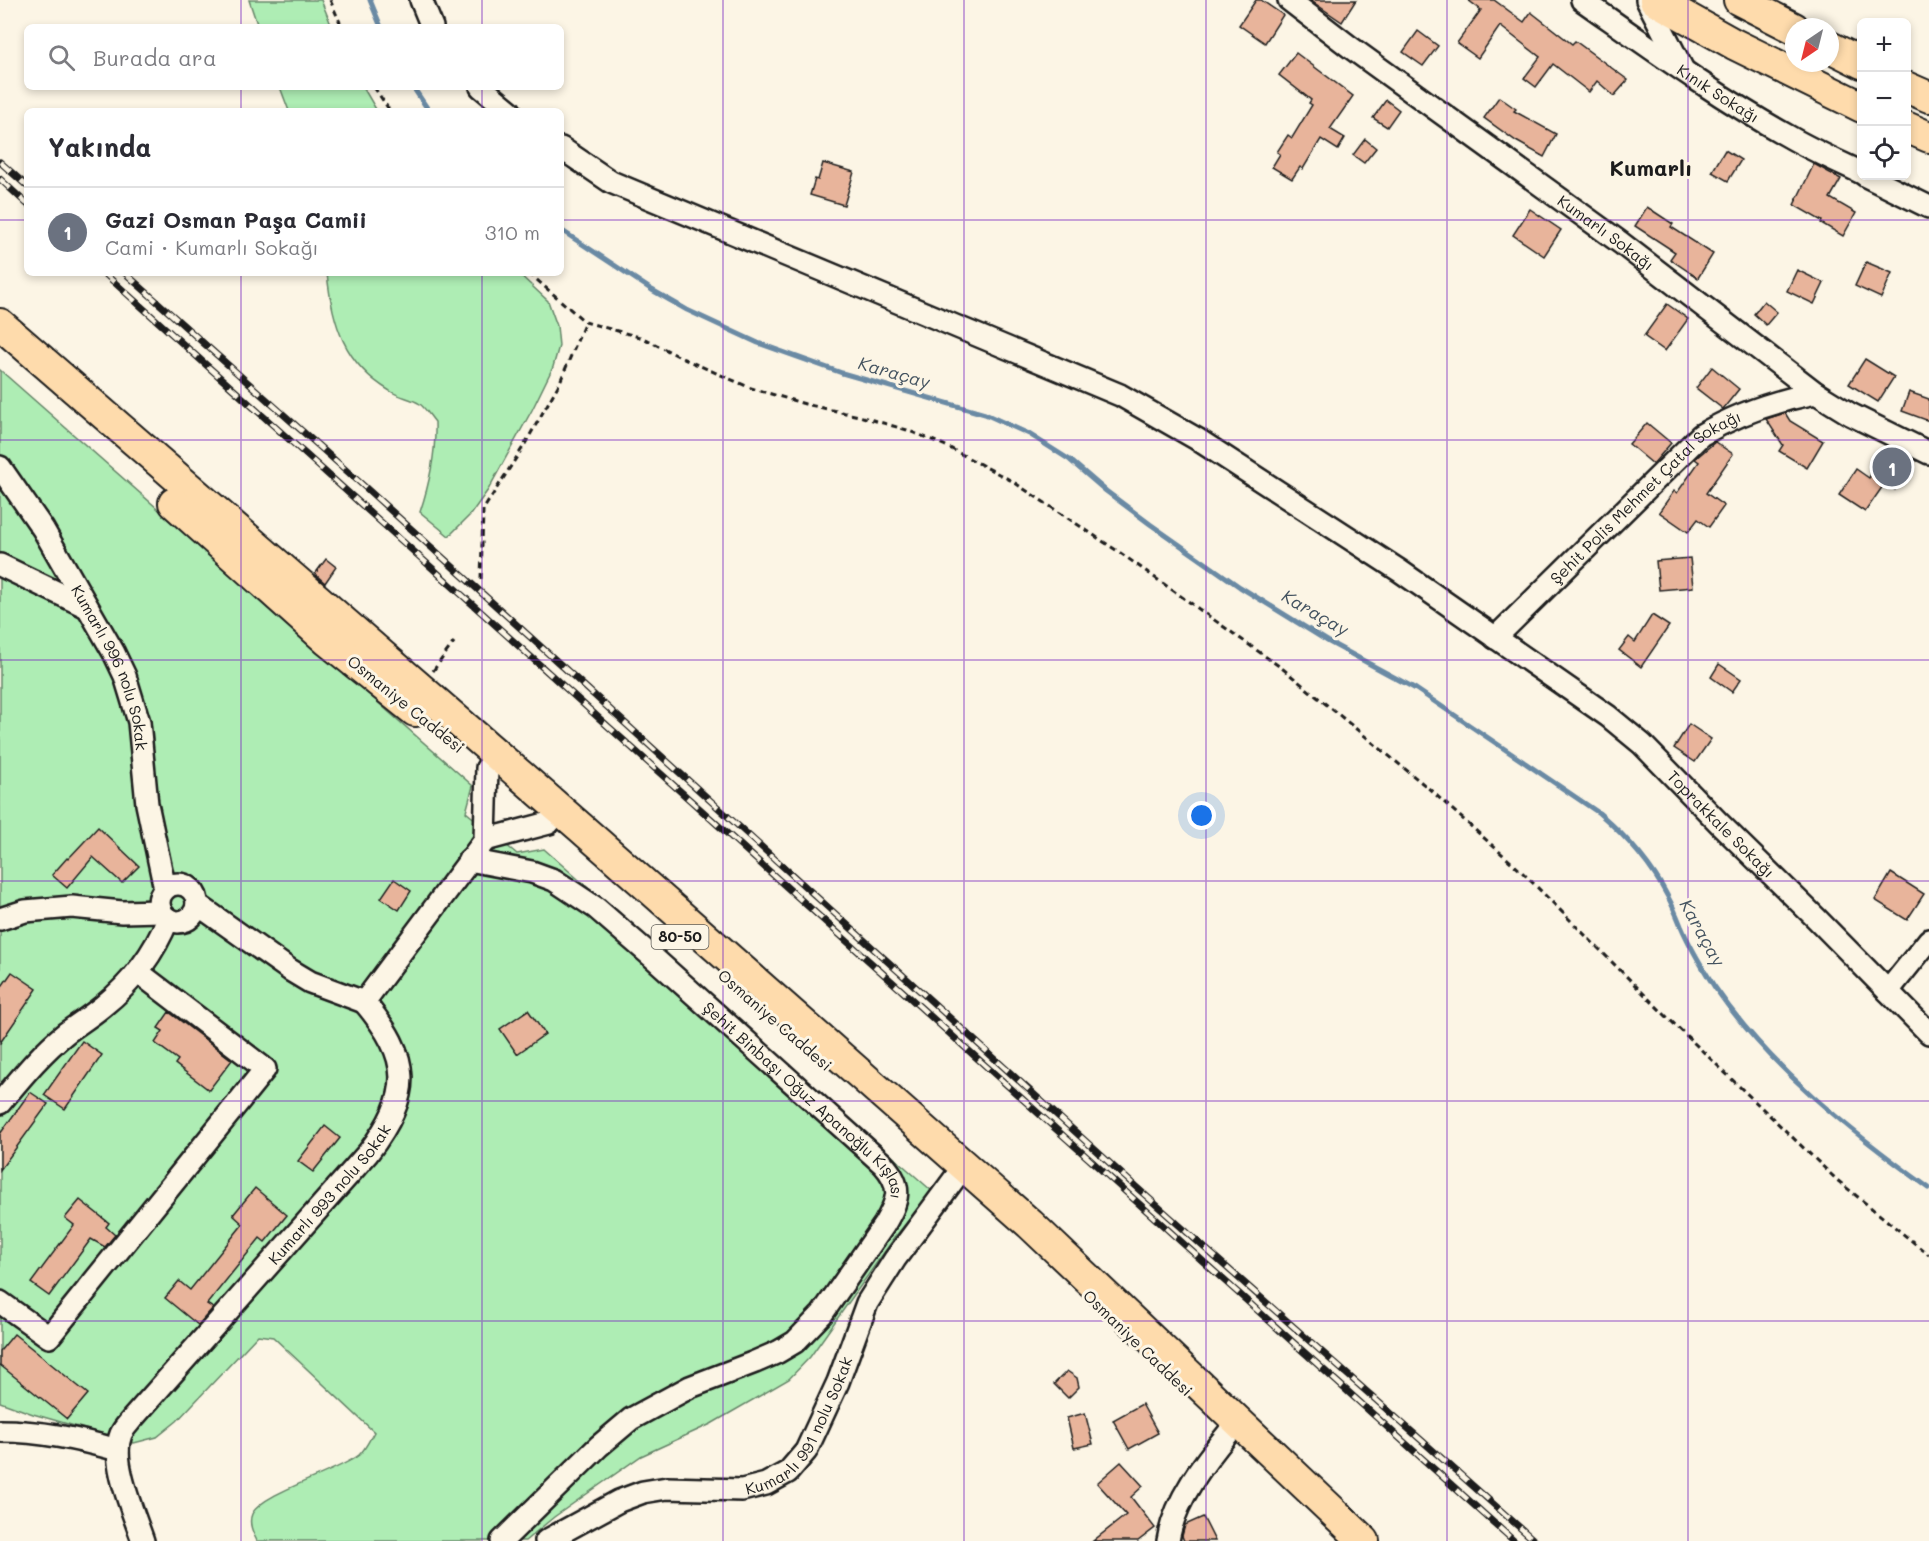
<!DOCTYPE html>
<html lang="tr">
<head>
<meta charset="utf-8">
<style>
  :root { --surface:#fff; --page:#f2f2f3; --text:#2b2b33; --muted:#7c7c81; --line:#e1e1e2; --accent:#b45309 }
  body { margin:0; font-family:Mali,sans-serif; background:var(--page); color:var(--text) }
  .controls { position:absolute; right:18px; top:18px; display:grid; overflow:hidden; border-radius:9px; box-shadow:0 3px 9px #0003 }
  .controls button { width:54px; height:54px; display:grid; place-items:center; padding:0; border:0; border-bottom:2px solid var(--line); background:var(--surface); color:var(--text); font:30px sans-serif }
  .compass { position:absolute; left:1785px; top:18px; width:54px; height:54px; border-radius:50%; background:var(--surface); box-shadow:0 3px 9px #0003; rotate:215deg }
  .you { position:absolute; left:1202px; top:816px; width:21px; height:21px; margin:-15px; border:4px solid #fff; border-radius:50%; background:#1a73e8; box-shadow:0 0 0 9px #1a73e833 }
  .badge { display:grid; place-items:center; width:39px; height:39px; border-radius:50%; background:var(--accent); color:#fff; font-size:20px; font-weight:700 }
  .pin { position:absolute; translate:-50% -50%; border:3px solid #fff; box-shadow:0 2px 6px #0006 }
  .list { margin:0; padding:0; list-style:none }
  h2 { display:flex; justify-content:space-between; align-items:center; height:78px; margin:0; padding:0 24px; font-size:26px }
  h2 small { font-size:20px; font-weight:400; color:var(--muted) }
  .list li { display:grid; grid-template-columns:39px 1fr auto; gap:18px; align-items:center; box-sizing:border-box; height:90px; padding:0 24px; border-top:2px solid var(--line) }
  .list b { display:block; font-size:22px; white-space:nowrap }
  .list p { margin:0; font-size:20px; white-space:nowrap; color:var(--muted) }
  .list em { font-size:20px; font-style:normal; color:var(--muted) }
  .icon { flex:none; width:33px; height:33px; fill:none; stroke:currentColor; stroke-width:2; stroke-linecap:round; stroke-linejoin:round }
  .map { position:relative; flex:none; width:1929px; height:1541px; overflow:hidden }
  .search { position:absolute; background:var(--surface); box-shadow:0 3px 9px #0003; left:24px; top:24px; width:540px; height:66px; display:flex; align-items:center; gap:15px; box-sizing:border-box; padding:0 21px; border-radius:9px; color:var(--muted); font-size:22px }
  .panel { position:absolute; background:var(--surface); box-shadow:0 3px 9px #0003; left:24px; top:108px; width:540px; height:168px; border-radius:9px }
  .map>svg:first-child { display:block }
  .green { fill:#aeedb4; stroke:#658468; stroke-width:1.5 }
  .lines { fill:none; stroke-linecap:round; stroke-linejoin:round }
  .stream { stroke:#6b8aa4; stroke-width:5 }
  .building { fill:#e8b49b; stroke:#1c1c1c; stroke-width:1.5 }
  .minor-casing { stroke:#1c1c1c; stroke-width:26 }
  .highway-casing { stroke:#1c1c1c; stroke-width:34 }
  .path { stroke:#1c1c1c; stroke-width:3; stroke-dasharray:6 4.5; stroke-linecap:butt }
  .minor { stroke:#fcf5e5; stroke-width:21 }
  .highway { stroke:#fedbac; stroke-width:30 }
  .rail-casing { stroke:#1c1c1c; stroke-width:7 }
  .rail { stroke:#fcf5e5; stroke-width:4.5; stroke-dasharray:14; stroke-linecap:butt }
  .grid { fill:none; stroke:#7b2cbf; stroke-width:1.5; stroke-opacity:0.55 }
  .labels { text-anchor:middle; stroke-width:6; stroke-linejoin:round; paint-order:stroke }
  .shield { fill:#fcf5e5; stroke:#5f5d58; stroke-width:1.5 }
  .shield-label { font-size:15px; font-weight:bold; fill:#1c1c1c }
  .street-label { font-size:16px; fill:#1c1c1c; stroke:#fcf5e5 }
  .water-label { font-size:18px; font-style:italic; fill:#445360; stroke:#fcf5e5 }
  .district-label { font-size:22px; font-weight:bold; fill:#1c1c1c; stroke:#fcf5e5 }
</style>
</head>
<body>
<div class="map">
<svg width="1929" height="1541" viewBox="0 0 1929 1541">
  <rect width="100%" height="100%" fill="#fcf5e5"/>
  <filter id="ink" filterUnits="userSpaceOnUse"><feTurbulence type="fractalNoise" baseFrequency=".0167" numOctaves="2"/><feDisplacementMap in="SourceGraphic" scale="12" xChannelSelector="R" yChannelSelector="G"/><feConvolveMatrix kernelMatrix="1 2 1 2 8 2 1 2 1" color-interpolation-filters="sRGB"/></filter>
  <g filter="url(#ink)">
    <g class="green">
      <polygon points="249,0 321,0 332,27 258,27"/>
      <polygon points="280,87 363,87 377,111 289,111"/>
      <path d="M327 273H518L548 301 557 326 559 346 553 367 532 410 488 490 470 515 449 536 420 512C430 482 436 453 435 422 430 416 426 409 420 404 411 398 399 397 390 391 344 364 332 323 327 273Z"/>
      <path d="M0 370 473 786 466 812 517 854 544 849 932 1191 895 1237 810 1357 789 1379 711 1424 641 1456 554 1517 525 1541H257C253 1533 248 1523 252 1514 263 1492 336 1473 359 1455 365 1450 370 1439 374 1432L273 1337 258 1335 177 1421 157 1437 134 1443 33 1414 0 1402Z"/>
    </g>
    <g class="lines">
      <g class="stream">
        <polyline points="370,0 381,27"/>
        <polyline points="413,87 429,111"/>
        <path d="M561 230 652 290 687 310 758 343 842 373 985 414 1029 434 1070 460 1106 491 1150 524 1240 587 1329 642 1416 689 1599 813C1627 837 1651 864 1668 897 1673 906 1677 916 1681 926 1690 947 1702 967 1714 986 1769 1067 1850 1131 1929 1188"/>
      </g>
    </g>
    <g class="building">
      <polygon points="1256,0 1261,0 1283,15 1265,43 1239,25"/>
      <polygon points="1310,0 1356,0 1342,22"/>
      <polygon points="1468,0 1494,0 1524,22 1531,12 1572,44 1575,41 1628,80 1614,96 1597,81 1589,92 1553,64 1536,87 1524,78 1540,57 1500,26 1478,58 1457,43 1481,10"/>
      <polygon points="1418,31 1438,46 1423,66 1403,52"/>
      <polygon points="1296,53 1353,96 1330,129 1345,138 1338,150 1321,139 1303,169 1300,167 1292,179 1272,167 1280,154 1277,152 1288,135 1292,138 1312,105 1309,103 1311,100 1279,75"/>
      <polygon points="1499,97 1516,109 1514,111 1556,134 1544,157 1516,141 1484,118"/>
      <polygon points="1386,100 1399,110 1387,127 1373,118"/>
      <polygon points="1365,139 1376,148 1364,163 1353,155"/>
      <polygon points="1725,150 1741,160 1728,181 1712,172"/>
      <polygon points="823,163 854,172 844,205 810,195 815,179 818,180"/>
      <polygon points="1814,164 1841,179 1830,198 1856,213 1843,236 1821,223 1822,221 1794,205"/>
      <polygon points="1647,207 1673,224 1671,227 1713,254 1698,278 1670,259 1675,252 1635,226"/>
      <polygon points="1530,209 1561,230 1544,256 1513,235"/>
      <polygon points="1866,262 1892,273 1881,298 1855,286"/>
      <polygon points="1797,270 1824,283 1814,304 1787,291"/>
      <polygon points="1764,301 1777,312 1766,325 1754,314"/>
      <polygon points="1667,304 1688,319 1665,351 1644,336"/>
      <polygon points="1865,359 1894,377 1878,402 1849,384"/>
      <polygon points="1712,367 1739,389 1723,409 1696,388"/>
      <polygon points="1909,392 1929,399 1929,421 1902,411"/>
      <polygon points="1785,413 1790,421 1823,441 1807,468 1779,451 1783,445 1766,419"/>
      <polygon points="1647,423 1671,443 1653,464 1629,444"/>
      <polygon points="1715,442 1733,454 1706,493 1724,506 1709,527 1698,519 1688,532 1659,512 1674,491 1677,493 1699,462 1695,459"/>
      <polygon points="1887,447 1914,460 1895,490 1885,483 1865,512 1839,495 1856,469 1869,478"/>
      <polygon points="1690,558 1693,587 1659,590 1656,561"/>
      <polygon points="326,559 336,567 325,583 315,574"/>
      <polygon points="1652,615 1669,626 1641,667 1619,650 1629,637 1635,642"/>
      <polygon points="1719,664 1741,679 1732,692 1711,677"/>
      <polygon points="1689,724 1711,739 1695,762 1674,748"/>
      <polygon points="98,827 139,866 122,883 93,857 67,888 52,875 67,858 68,859"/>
      <polygon points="1891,873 1924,894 1907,920 1875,900"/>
      <polygon points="394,879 411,891 399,910 381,898"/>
      <polygon points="12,972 37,989 0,1043 0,989"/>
      <polygon points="528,1010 545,1034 517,1054 500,1029"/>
      <polygon points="169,1012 232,1060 209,1090 175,1064 178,1060 155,1043 163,1031 158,1028"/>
      <polygon points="82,1041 102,1055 65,1109 44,1095"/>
      <polygon points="30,1092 48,1104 0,1170 0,1134"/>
      <polygon points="325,1126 340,1138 313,1172 298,1161"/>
      <polygon points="255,1188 287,1215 265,1242 260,1238 207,1304 213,1308 198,1325 165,1298 179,1281 190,1290 243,1224 233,1215"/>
      <polygon points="80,1200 109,1223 106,1227 115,1235 105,1247 91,1239 49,1296 31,1283 74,1225 65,1218"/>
      <polygon points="14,1334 88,1394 67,1419 0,1365 0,1351"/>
      <polygon points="1067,1371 1077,1378 1079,1387 1068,1398 1054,1384"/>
      <polygon points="1142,1404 1158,1433 1129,1449 1113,1420"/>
      <polygon points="1085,1413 1093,1444 1074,1448 1067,1418"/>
      <polygon points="1121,1462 1143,1486 1131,1497 1155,1528 1138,1541 1093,1541 1126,1515 1097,1483"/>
      <polygon points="1203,1517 1215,1541 1184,1541 1182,1536 1185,1525"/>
    </g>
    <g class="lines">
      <defs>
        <g id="minor">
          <polyline points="421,0 432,27"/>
          <path id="s1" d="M1289 0 1350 47 1621 243 1816 393 1850 414 1929 453"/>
          <path id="s2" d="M1582 0C1649 47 1716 96 1788 136 1812 150 1837 161 1862 173"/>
          <polyline points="1647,0 1682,68"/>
          <polyline points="481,87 510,111"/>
          <path id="s3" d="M561 148 611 182 1120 395 1197 439 1400 571 1608 716 1642 744 1720 824 1816 918 1929 1033"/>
          <polyline points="1866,176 1929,207"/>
          <path id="s4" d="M0 467 43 529 114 653 125 676 139 722 147 804 165 889"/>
          <polyline points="0,565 87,607"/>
          <path id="s5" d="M1495 638 1701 435C1738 413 1774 401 1816 393"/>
          <polyline points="487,768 485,840 549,823"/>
          <path id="s6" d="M469 860 532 872 554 880 596 908 656 960 883 1164C904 1187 898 1201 884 1225L822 1314 795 1342 778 1352 755 1362 690 1387 631 1419 599 1446 502 1541"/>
          <circle cx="178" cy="903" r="19"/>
          <polyline points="197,904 290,970 310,982 364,1002"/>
          <polyline points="0,919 25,911 72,907 122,912 161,911"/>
          <polyline points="1888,991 1929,940"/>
          <path d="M0 1103C21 1078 41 1053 66 1033 78 1024 91 1016 103 1006 133 982 154 954 168 919"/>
          <polyline points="0,1302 49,1337 265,1069 138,972"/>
          <path d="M0 1431C41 1431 78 1439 118 1450"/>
          <path id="s7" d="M143 1541C134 1514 110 1461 121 1434 123 1429 129 1423 132 1419L368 1153C413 1093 412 1059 364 1002L485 840"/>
          <path id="s8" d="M546 1541 619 1501 643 1492 667 1488 742 1490 766 1484 788 1472 806 1451 838 1382 867 1303 895 1259 955 1178"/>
          <path d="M1168 1541C1174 1501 1205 1461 1230 1431"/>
        </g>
        <g id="highway">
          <polyline points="1655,0 1734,44 1862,107"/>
          <polyline points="1739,0 1794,28"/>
          <polyline points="1830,47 1862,63"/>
          <polyline points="1906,87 1929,97"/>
          <polyline points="1906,127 1929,137"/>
          <polyline points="0,324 580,827 1030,1224 1364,1541"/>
          <polyline points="174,503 328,641 415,711"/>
        </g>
      </defs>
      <use href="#minor" class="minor-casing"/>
      <use href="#highway" class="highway-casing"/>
      <g class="path">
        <polyline points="330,0 342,27"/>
        <polyline points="374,87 390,111"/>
        <polyline points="529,273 585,322 643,338 684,359 751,388 805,404 859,416 907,430 944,445 1012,481 1119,552 1283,669 1427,787 1522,872 1669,1019 1837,1180 1929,1255"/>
        <polyline points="481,579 483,510 525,444 560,382 585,322"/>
        <polyline points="433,671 454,642"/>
      </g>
      <use href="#minor" class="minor"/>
      <use href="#highway" class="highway"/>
      <defs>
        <g id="rail">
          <polyline points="0,162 27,186"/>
          <polyline points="0,179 27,204"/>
          <polyline points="104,273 1514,1541"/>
          <polyline points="125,273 366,488 1135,1186 1535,1541"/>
        </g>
      </defs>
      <use href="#rail" class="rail-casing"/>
      <use href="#rail" class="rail"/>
    </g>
  </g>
  <path class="grid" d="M241 0V27M482 0V27M723 0V1541M964 0V1541M1206 0V1541M1447 0V1541M1688 0V1541M241 87V111M482 87V111M0 220H27M561 220H1929M241 273V1541M482 273V1541M0 440H1929M0 660H1929M0 881H1929M0 1101H1929M0 1321H1929"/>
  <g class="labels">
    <rect class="shield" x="651.5" y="925" width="57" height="24" rx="4.5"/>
    <g class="shield-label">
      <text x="680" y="942">80-50</text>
    </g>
    <g class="street-label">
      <text dy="6" stroke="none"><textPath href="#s2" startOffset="165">Kınık Sokağı</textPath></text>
      <text dy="6" stroke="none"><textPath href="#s1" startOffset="393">Kumarlı Sokağı</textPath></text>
      <text dy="6" stroke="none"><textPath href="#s5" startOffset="207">Şehit Polis Mehmet Çatal Sokağı</textPath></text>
      <text dy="6" stroke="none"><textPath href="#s4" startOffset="231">Kumarlı 996 nolu Sokak</textPath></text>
      <text transform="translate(406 704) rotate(39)" y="6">Osmaniye Caddesi</text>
      <text dy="6" stroke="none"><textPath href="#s3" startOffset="1353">Toprakkale Sokağı</textPath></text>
      <text transform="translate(775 1020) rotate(41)" y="6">Osmaniye Caddesi</text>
      <text dy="6" stroke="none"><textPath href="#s6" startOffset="423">Şehit Binbaşı Oğuz Apanoğlu Kışlası</textPath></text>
      <text dy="6" stroke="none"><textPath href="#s7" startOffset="429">Kumarlı 993 nolu Sokak</textPath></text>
      <text transform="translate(1138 1343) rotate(44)" y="6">Osmaniye Caddesi</text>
      <text dy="6" stroke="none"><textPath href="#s8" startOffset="300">Kumarlı 991 nolu Sokak</textPath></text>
    </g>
    <g class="water-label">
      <text transform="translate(894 373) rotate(16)" y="6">Karaçay</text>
      <text transform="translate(1315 613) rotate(30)" y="6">Karaçay</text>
      <text transform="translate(1702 933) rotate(61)" y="6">Karaçay</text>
    </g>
    <g class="district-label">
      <text x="1651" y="176">Kumarlı</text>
    </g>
  </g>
</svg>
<div class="controls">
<button>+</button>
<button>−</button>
<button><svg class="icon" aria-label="locate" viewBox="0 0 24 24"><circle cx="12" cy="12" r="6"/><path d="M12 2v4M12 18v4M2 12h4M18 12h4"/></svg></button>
</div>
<svg class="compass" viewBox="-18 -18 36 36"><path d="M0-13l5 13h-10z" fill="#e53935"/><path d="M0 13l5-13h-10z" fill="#7c7c81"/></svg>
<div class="you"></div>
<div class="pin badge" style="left:1892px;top:467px;background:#6b7280">1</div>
<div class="search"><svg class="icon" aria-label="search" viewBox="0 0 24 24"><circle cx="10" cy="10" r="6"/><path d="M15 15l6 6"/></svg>Burada ara</div>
<section class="panel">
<h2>Yakında<small></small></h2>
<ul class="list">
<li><span class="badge" style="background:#6b7280">1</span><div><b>Gazi Osman Paşa Camii</b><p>Cami · Kumarlı Sokağı</p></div><em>310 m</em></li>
</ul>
</section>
</div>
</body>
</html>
